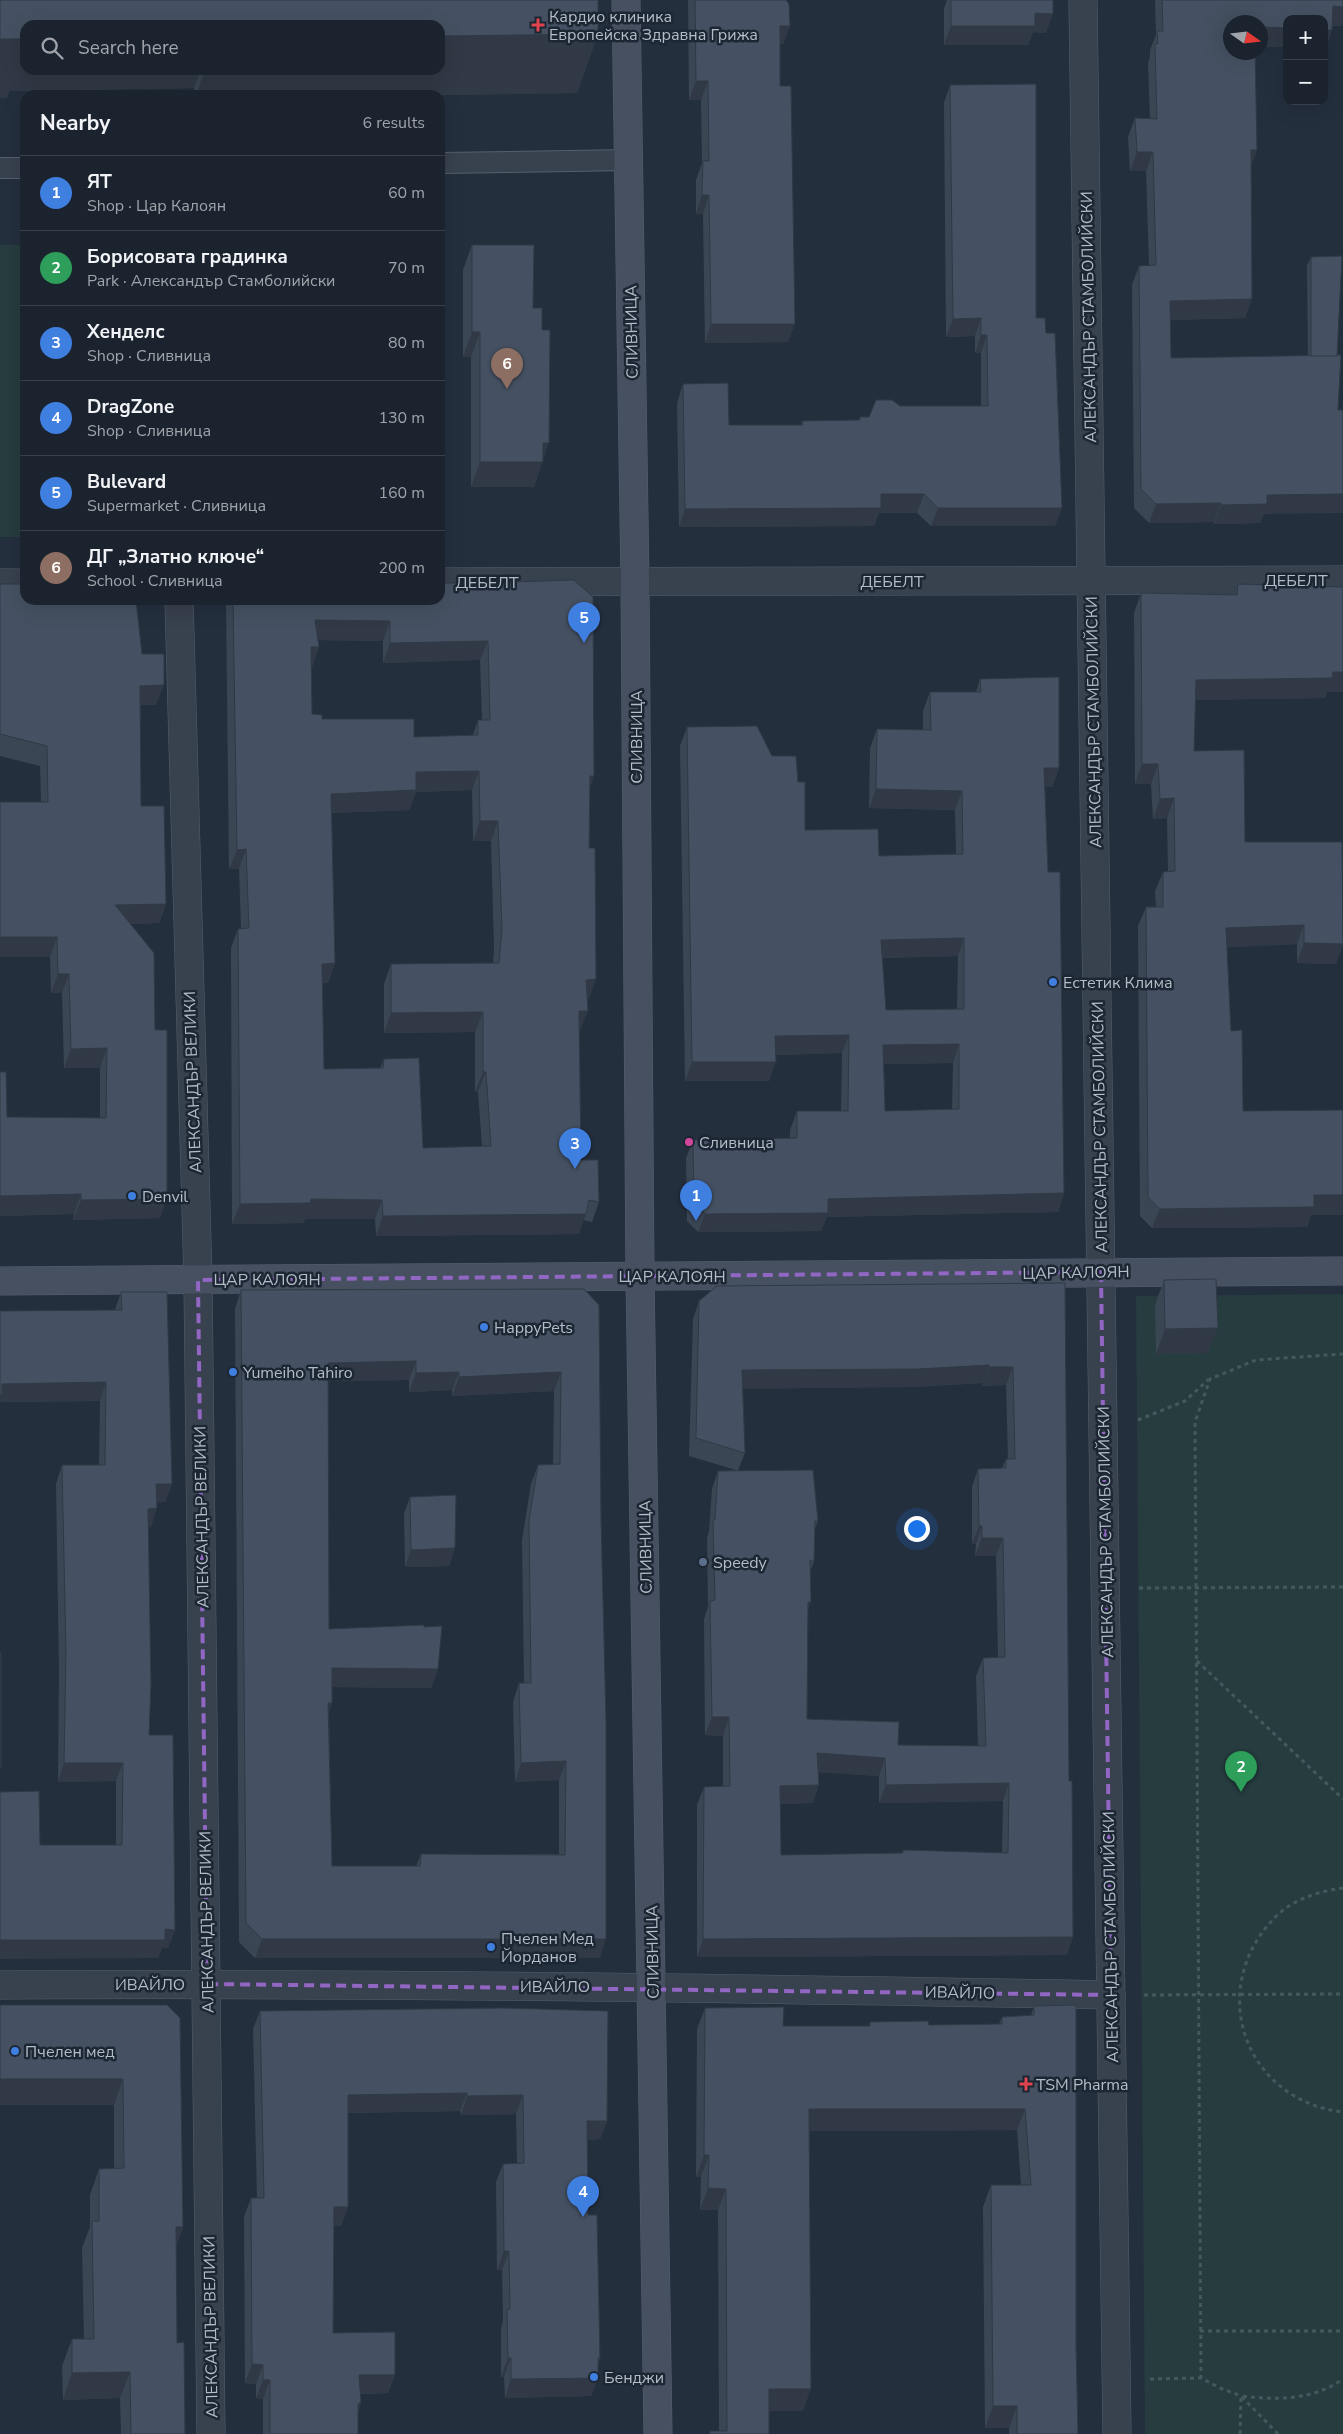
<!DOCTYPE html>
<html lang="en">
<head>
<meta charset="utf-8">
<style>
  :root { --surface:#1b232e; --page:#282f3a; --text:#f1f3f6; --muted:#a0a4aa; --line:#39404a; --accent:#1a73e8 }
  body { margin:0; font-family:"Nunito Sans",sans-serif; background:var(--page); color:var(--text) }
  .controls { position:absolute; right:15px; top:15px; display:grid; overflow:hidden; border-radius:10px; box-shadow:0 5px 20px #0002 }
  .controls button { width:45px; height:45px; display:grid; place-items:center; padding:0; border:0; border-bottom:1px solid var(--line); background:var(--surface); color:var(--text); font:25px sans-serif }
  .compass { position:absolute; left:1223px; top:15px; width:45px; height:45px; border-radius:50%; background:var(--surface); box-shadow:0 5px 20px #0002; rotate:104deg }
  .you { position:absolute; left:916px; top:1528px; width:18px; height:18px; margin:-12px; border:4px solid #fff; border-radius:50%; background:#1a73e8; box-shadow:0 0 0 8px #1a73e833 }
  .badge { display:grid; place-items:center; width:32px; height:32px; border-radius:50%; background:var(--accent); color:#fff; font-size:16px; font-weight:700 }
  .pin { position:absolute; translate:-50% -41px; filter:drop-shadow(0 1px 2px #0008) }
  .pin::after { content:''; position:absolute; top:26px; width:18px; height:15px; background:inherit; clip-path:polygon(0 0,100% 0,50% 100%) }
  .list { margin:0; padding:0; list-style:none }
  h2 { display:flex; justify-content:space-between; align-items:center; height:65px; margin:0; padding:0 20px; font-size:21px }
  h2 small { font-size:16px; font-weight:400; color:var(--muted) }
  .list li { display:grid; grid-template-columns:32px 1fr auto; gap:15px; align-items:center; box-sizing:border-box; height:75px; padding:0 20px; border-top:1px solid var(--line) }
  .list b { display:block; font-size:19px; white-space:nowrap }
  .list p { margin:0; font-size:16px; white-space:nowrap; color:var(--muted) }
  .list em { font-size:16px; font-style:normal; color:var(--muted) }
  .icon { flex:none; width:28px; height:28px; fill:none; stroke:currentColor; stroke-width:2; stroke-linecap:round; stroke-linejoin:round }
  .map { position:relative; flex:none; width:1343px; height:2434px; overflow:hidden }
  .search { position:absolute; background:var(--surface); box-shadow:0 5px 20px #0002; left:20px; top:20px; width:425px; height:55px; display:flex; align-items:center; gap:12px; box-sizing:border-box; padding:0 18px; border-radius:15px; color:var(--muted); font-size:19px }
  .panel { position:absolute; background:var(--surface); box-shadow:0 5px 20px #0002; left:20px; top:90px; width:425px; height:515px; border-radius:15px }
  .map>svg:first-child { display:block }
  .green { fill:#263c3f }
  .lines { fill:none; stroke-linecap:round; stroke-linejoin:round }
  .lane-casing { stroke:#565f6c; stroke-width:22 }
  .street-casing { stroke:#565f6c; stroke-width:29 }
  .secondary-casing { stroke:#565f6c; stroke-width:29 }
  .path { stroke:#44595c; stroke-width:3; stroke-dasharray:4 4; stroke-linecap:butt }
  .lane { stroke:#38414e; stroke-width:20 }
  .street { stroke:#38414e; stroke-width:28 }
  .secondary { stroke:#465061; stroke-width:28 }
  .wall { fill:#3b4654; fill-rule:evenodd }
  .shaded-wall { fill:#303945 }
  .building { fill:#455162; stroke:#303945; fill-rule:evenodd }
  .marked { fill:none; stroke:#9266c3; stroke-width:4; stroke-dasharray:10 6; stroke-linejoin:round }
  .health-dot { fill:#e0444e; stroke:#1d2633; stroke-width:2 }
  .shop-dot { fill:#3f7fe0; stroke:#1d2633; stroke-width:2 }
  .hotel-dot { fill:#d1479c; stroke:#1d2633; stroke-width:2 }
  .service-dot { fill:#5c6f8a; stroke:#1d2633; stroke-width:2 }
  .labels { text-anchor:middle; stroke-width:5; stroke-linejoin:round; paint-order:stroke }
  .poi-label { font-size:16px; fill:#b4bcc9; stroke:#1d2633; text-anchor:start }
  .street-label { font-size:16px; fill:#b4bcc9; stroke:#1d2633 }
</style>
</head>
<body>
<div class="map">
<svg width="1343" height="2434" viewBox="0 0 1343 2434">
  <rect width="100%" height="100%" fill="#242f3e"/>
  <g class="green">
    <rect x="0" y="245" width="25" height="292"/>
    <polygon points="1343,1294 1343,2434 1145,2434 1136,1296"/>
  </g>
  <g class="lines">
    <defs>
      <g id="lane">
        <polyline points="440,163 629,160"/>
        <polyline points="0,168 25,168"/>
      </g>
      <g id="street">
        <polyline points="1083,0 1117,2434"/>
        <polyline points="440,582 1343,580"/>
        <polyline points="0,583 25,583"/>
        <polyline points="179,600 198,1280 211,2434"/>
        <path d="M0 1985C370 1983 741 1988 1111 1995"/>
      </g>
      <g id="secondary">
        <polyline points="626,0 635,582 640,1276 658,2434"/>
        <polyline points="0,1281 1343,1271"/>
      </g>
    </defs>
    <use href="#lane" class="lane-casing"/>
    <use href="#street" class="street-casing"/>
    <use href="#secondary" class="secondary-casing"/>
    <g class="path">
      <polyline points="1138,1420 1185,1401 1209,1379"/>
      <polyline points="1139,1588 1343,1587"/>
      <polyline points="1197,1661 1343,1799"/>
      <path d="M1343 1888C1323 1891 1303 1896 1286 1908 1272 1918 1260 1934 1252 1949 1216 2022 1262 2103 1343 2112"/>
      <polyline points="1144,1995 1343,1994"/>
      <polyline points="1200,2331 1343,2331"/>
      <polyline points="1150,2379 1201,2378"/>
      <path d="M1240 2434 1241 2396C1276 2400 1312 2401 1343 2379"/>
      <polyline points="1278,2434 1241,2396 1220,2388 1201,2378 1195,1422 1210,1379 1256,1360 1343,1354"/>
    </g>
    <use href="#lane" class="lane"/>
    <use href="#street" class="street"/>
    <use href="#secondary" class="secondary"/>
  </g>
  <g class="wall">
    <path d="M0 0H598V34L577 93 426 95H194V88L9 91 7 98H0ZM25 25H440V70H25Z"/>
    <polygon points="688,0 786,0 790,26 783,44 780,44 780,86 788,342 705,343 703,214 696,214 696,180 702,163 701,100 689,100"/>
    <polygon points="947,0 1053,0 1046,33 1033,32 1028,45 944,45 944,8"/>
    <polygon points="1155,0 1343,0 1343,26 1332,26 1332,30 1325,49 1324,49 1324,19 1287,47 1260,47 1260,22 1230,22 1258,52 1255,62 1245,318 1170,320 1171,358 1308,356 1307,266 1311,257 1342,256 1260,523 1214,524 1214,522 1149,523 1134,508 1132,285 1139,266 1149,265 1146,171 1130,171 1128,137 1135,118 1150,119 1148,63 1150,56 1150,50 1156,35"/>
    <polygon points="950,85 1036,318 1046,333 1062,508 1055,526 931,526 917,513 879,513 874,526 679,527 677,403 683,384 729,425 801,425 802,421 859,420 860,417 869,417 900,406 981,406 981,353 975,353 975,336 946,337 944,103"/>
    <polygon points="472,245 533,308 543,459 534,487 471,487 471,357 463,357 463,270"/>
    <path d="M482 583 590 788 589 999H587L580 1031H579L581 1160 599 1202 592 1222 583 1220 579 1234 376 1236 375 1219H305L303 1223 232 1224 231 948 238 929H241L239 869H229L226 602 227 600ZM318 640 383 641V663L480 660 482 720H478L473 735 414 737 322 719 312 714 311 667H312L319 647ZM472 790 473 841H491L494 949 493 963 391 964 384 984V1033L475 1032V1092H478L482 1146 423 1148 384 1059 380 1068 324 1069 322 983H328L335 963 332 813 409 810 416 792Z"/>
    <polygon points="0,584 63,604 142,654 156,705 140,705 141,806 166,904 159,923 130,924 155,1030 160,1218 73,1220 74,1214 0,1216 0,1072 7,1117 100,1118 100,1068 64,1068 62,993 51,993 50,957 41,802 40,766 0,756"/>
    <polygon points="1238,584 1327,692 1325,698 1195,700 1194,751 1245,842 1336,964 1297,963 1297,944 1227,947 1231,1031 1243,1111 1343,1215 1311,1215 1307,1227 1152,1228 1140,1216 1138,926 1146,907 1156,907 1155,891 1163,872 1168,871 1167,818 1153,819 1151,784 1135,784 1134,613 1141,593 1235,594"/>
    <path d="M980 679 1059 768 1052 787 1045 786 1048 872 1064 1193 1058 1212 827 1217 821 1231 698 1232 687 1221 686 1158 693 1140 790 1139V1130L797 1111H841L842 1053 776 1055 769 1081H685L680 746 687 727 772 756 798 782 805 830 879 856 956 854 955 810 869 808 870 748 877 729 923 730V711L930 692H976ZM958 956 957 1009 886 1010 882 958ZM953 1063 952 1109 885 1111 884 1064Z"/>
    <polygon points="1164,1280 1208,1353 1156,1354 1155,1305"/>
    <path d="M1065 1283 1067 1955 697 1957V1805L704 1787H723V1736L705 1735 704 1619 708 1607 707 1538 709 1531 712 1489 718 1471 736 1470 689 1456 693 1319 699 1301ZM983 1383 982 1386 1006 1385 1008 1459H1006L1002 1468 978 1469 972 1487V1544H976L975 1556H996L998 1657 983 1658 976 1676 978 1746 898 1745 807 1719V1613L810 1572 814 1562 815 1529 818 1521 738 1470 745 1453 742 1388 912 1387ZM819 1772 879 1776V1803L1003 1801 1002 1853 903 1850 902 1853 781 1855 780 1804 813 1803Z"/>
    <path d="M584 1289 600 1958H255L239 1942 235 1309 241 1290ZM409 1380V1392L452 1390V1396L554 1391 553 1464 538 1465 531 1484 522 1540 524 1683H519L513 1702 515 1782 559 1780V1854H421L416 1866H332L329 1712 332 1703V1687L431 1688 438 1669 424 1627 329 1629 328 1381Z"/>
    <polygon points="121,1292 172,1484 165,1502 157,1502 151,1527 149,1527 149,1735 175,1930 168,1948 162,1948 158,1958 40,1845 116,1845 116,1781 58,1782 59,1670 56,1484 62,1465 99,1465 100,1401 0,1402 0,1311 115,1310"/>
    <polygon points="410,1497 455,1548 449,1566 405,1567 404,1514"/>
    <polygon points="0,2005 167,2005 183,2227 176,2245 177,2343 185,2434 121,2434 120,2398 63,2400 62,2366 72,2339 84,2339 82,2248 90,2227 90,2195 99,2169 114,2168 114,2105 0,2105"/>
    <polygon points="1034,2006 1076,2347 1078,2434 1009,2434 1009,2428 985,2428 983,2207 991,2185 1021,2185 1017,2130 809,2131 803,2411 769,2411 769,2434 709,2434 710,2431 719,2431 718,2210 700,2210 701,2177 696,2177 697,2029 705,2008 783,2026 869,2026 870,2022 929,2025 999,2024 1002,2017 1031,2015"/>
    <polygon points="260,2011 607,2121 600,2139 587,2140 588,2215 600,2358 598,2364 598,2378 591,2396 505,2398 504,2377 501,2377 501,2328 503,2321 502,2270 497,2270 496,2182 503,2164 517,2163 516,2114 461,2115 460,2111 348,2113 348,2207 341,2226 334,2226 333,2333 395,2375 388,2393 361,2394 361,2402 358,2413 358,2434 263,2434 263,2399 256,2398 256,2384 245,2383 244,2217 251,2198 257,2198 253,2029"/>
  </g>
  <g class="shaded-wall">
    <polygon points="1333,6 1343,7 1343,26 1326,25"/>
    <polygon points="1035,13 1053,14 1046,33 1033,32 1028,45 944,45 951,26"/>
    <polygon points="780,26 790,26 783,44 773,44"/>
    <polygon points="1260,27 1287,28 1287,47 1260,47"/>
    <polygon points="1324,30 1332,30 1325,49 1324,49"/>
    <polygon points="598,34 577,93 426,95 196,95 205,70 440,70 440,36"/>
    <polygon points="0,39 25,39 25,70 201,70 194,88 9,91 7,98 0,98"/>
    <polygon points="1254,52 1258,52 1252,71"/>
    <polygon points="696,81 708,81 701,100 689,100"/>
    <polygon points="1251,150 1257,150 1250,169"/>
    <polygon points="1137,152 1153,152 1146,171 1130,171"/>
    <polygon points="702,195 709,195 703,214 696,214"/>
    <polygon points="1252,299 1245,318 1163,320 1170,301"/>
    <polygon points="981,318 975,336 946,337 953,319"/>
    <polygon points="711,324 795,324 788,342 705,343"/>
    <polygon points="472,332 480,332 471,357 463,357"/>
    <polygon points="981,335 987,335 981,353 975,353"/>
    <polygon points="543,443 549,443 534,487 471,487 480,462"/>
    <polygon points="881,494 924,494 917,513 879,513 874,526 679,527 685,509"/>
    <polygon points="1343,494 1343,513 1264,514 1260,523 1214,524 1221,505 1267,495"/>
    <polygon points="1221,503 1214,522 1149,523 1156,504"/>
    <polygon points="938,508 1062,508 1055,526 931,526"/>
    <polygon points="315,620 390,621 383,641 307,640"/>
    <polygon points="488,641 480,660 383,663 390,643"/>
    <polygon points="311,647 319,647 312,667 304,667"/>
    <polygon points="1333,672 1343,672 1343,692 1327,692 1325,698 1188,700 1196,680"/>
    <polygon points="164,685 156,705 133,705 140,686"/>
    <polygon points="1142,764 1158,764 1151,784 1135,784"/>
    <polygon points="1044,768 1059,768 1052,787 1037,786"/>
    <polygon points="479,771 472,790 416,792 409,810 324,813 331,794 416,772"/>
    <polygon points="590,776 594,776 587,796"/>
    <polygon points="876,789 962,791 955,810 869,808"/>
    <polygon points="1174,798 1167,818 1153,819 1160,799"/>
    <polygon points="480,821 498,821 491,841 473,841"/>
    <polygon points="246,849 239,869 229,869 237,850"/>
    <polygon points="166,904 159,923 108,924 115,905"/>
    <polygon points="1304,925 1297,944 1219,948 1226,928"/>
    <polygon points="0,937 57,937 50,957 0,957"/>
    <polygon points="964,938 958,956 874,958 881,940"/>
    <polygon points="1304,943 1343,944 1343,946 1336,964 1297,963"/>
    <polygon points="335,963 328,983 315,984 322,964"/>
    <polygon points="58,974 69,974 62,993 51,993"/>
    <polygon points="596,979 589,999 579,1000 586,980"/>
    <polygon points="579,1011 588,1011 580,1031 572,1031"/>
    <polygon points="483,1012 475,1032 384,1033 391,1013"/>
    <polygon points="849,1035 842,1053 769,1055 775,1036"/>
    <polygon points="959,1044 953,1063 876,1064 883,1045"/>
    <polygon points="107,1048 100,1068 64,1068 71,1049"/>
    <polygon points="692,1062 776,1062 769,1081 685,1081"/>
    <polygon points="483,1072 486,1072 478,1092 475,1092"/>
    <polygon points="1064,1193 1058,1212 827,1217 821,1231 698,1232 705,1214 828,1199"/>
    <polygon points="81,1194 74,1214 0,1216 0,1196"/>
    <polygon points="1314,1195 1343,1195 1343,1215 1311,1215 1307,1227 1152,1228 1160,1209"/>
    <polygon points="167,1199 160,1218 73,1220 81,1200"/>
    <polygon points="311,1199 382,1200 375,1219 305,1219 303,1223 232,1224 240,1204"/>
    <polygon points="586,1214 579,1234 376,1236 383,1216"/>
    <polygon points="1218,1328 1208,1353 1156,1354 1165,1329"/>
    <polygon points="416,1361 409,1380 321,1381 328,1363"/>
    <polygon points="989,1365 983,1383 912,1387 735,1389 742,1370"/>
    <polygon points="989,1367 1013,1367 1006,1385 982,1386"/>
    <polygon points="459,1372 452,1390 409,1392 416,1373"/>
    <polygon points="561,1372 554,1391 452,1396 459,1377"/>
    <polygon points="106,1382 100,1401 0,1402 0,1388 2,1384"/>
    <polygon points="156,1484 172,1484 165,1502 150,1503"/>
    <polygon points="157,1508 151,1527 142,1527 148,1509"/>
    <polygon points="979,1526 982,1526 976,1544 972,1544"/>
    <polygon points="982,1538 1003,1538 996,1556 975,1556"/>
    <polygon points="455,1548 449,1566 405,1567 411,1550"/>
    <polygon points="808,1602 811,1602 805,1620"/>
    <polygon points="332,1668 438,1669 431,1688 325,1687"/>
    <polygon points="328,1703 332,1703 325,1722"/>
    <polygon points="712,1717 729,1717 723,1736 705,1735"/>
    <polygon points="817,1753 885,1758 879,1776 811,1772"/>
    <polygon points="566,1761 559,1780 515,1782 521,1763"/>
    <polygon points="64,1763 123,1763 116,1781 58,1782"/>
    <polygon points="1009,1783 1003,1801 879,1803 886,1785"/>
    <polygon points="819,1785 813,1803 773,1804 780,1786"/>
    <polygon points="165,1929 175,1930 168,1948 162,1948 158,1958 0,1959 0,1940"/>
    <polygon points="1073,1937 1067,1955 697,1957 703,1939"/>
    <polygon points="262,1939 606,1939 600,1958 255,1958"/>
    <polygon points="0,2079 123,2079 114,2105 0,2105"/>
    <polygon points="467,2093 460,2111 341,2113 348,2095"/>
    <polygon points="523,2095 516,2114 461,2115 467,2096"/>
    <polygon points="809,2109 1025,2109 1017,2130 801,2131"/>
    <polygon points="587,2121 607,2121 600,2139 580,2140"/>
    <polygon points="704,2155 709,2155 701,2177 696,2177"/>
    <polygon points="708,2188 726,2189 718,2210 700,2210"/>
    <polygon points="334,2207 348,2207 341,2226 327,2226"/>
    <polygon points="176,2227 183,2227 173,2253"/>
    <polygon points="504,2251 509,2251 502,2270 497,2270"/>
    <polygon points="508,2358 511,2358 504,2377 501,2377"/>
    <polygon points="252,2364 263,2365 256,2384 245,2383"/>
    <polygon points="130,2372 120,2398 63,2400 72,2373"/>
    <polygon points="359,2375 395,2375 388,2393 352,2394"/>
    <polygon points="598,2378 591,2396 505,2398 511,2379"/>
    <polygon points="263,2380 270,2380 263,2399 256,2398"/>
    <polygon points="769,2389 811,2389 803,2411 761,2411"/>
    <polygon points="361,2402 355,2421 358,2404"/>
    <polygon points="993,2406 1017,2406 1009,2428 985,2428"/>
  </g>
  <g class="building">
    <polygon points="0,0 598,0 598,34 440,36 440,25 25,25 25,39 0,39"/>
    <polygon points="695,0 786,0 789,4 790,26 780,26 780,86 791,86 795,324 711,324 709,195 702,195 703,161 709,161 708,81 696,81"/>
    <polygon points="951,0 1053,0 1053,14 1035,13 1035,26 951,26"/>
    <polygon points="1162,0 1343,0 1343,7 1333,6 1332,30 1324,30 1324,19 1287,19 1287,28 1260,27 1260,22 1230,22 1230,52 1255,52 1257,150 1251,150 1252,299 1170,301 1171,358 1341,355 1338,410 1343,410 1343,494 1267,495 1267,504 1221,505 1221,503 1156,504 1141,489 1139,266 1156,265 1153,152 1137,152 1135,118 1157,119 1155,44 1158,44 1157,31 1163,31"/>
    <polygon points="1036,84 1036,318 1045,318 1046,333 1055,333 1062,508 938,508 924,494 881,494 881,508 685,509 683,384 728,383 729,425 803,425 802,421 860,420 860,417 869,417 876,400 892,400 900,406 988,406 987,335 981,335 981,318 953,319 950,85"/>
    <polygon points="472,245 534,245 533,308 542,308 542,330 550,330 549,443 543,443 543,462 480,462 480,332 472,332"/>
    <polygon points="1342,256 1337,356 1311,356 1311,257"/>
    <path d="M574 580 593 597 594 776H590L589 848H595L596 979 586 980 588 1011H579L581 1160H598L599 1202 589 1200 586 1214 383 1216 382 1200 311 1199 310 1203 240 1204 238 929 249 928 246 849 237 850 233 600H440V583H482ZM315 620 390 621V643L488 641 490 720H478V735L414 737V719H322V715L312 714 311 647H319ZM479 771 480 821H498L502 929 499 963 391 964V1013L483 1012V1072H486L491 1146 423 1148 419 1058 384 1059 383 1068 324 1069 322 964 335 963 331 794 416 790V772Z"/>
    <polygon points="0,584 25,584 25,600 63,600 63,604 97,600 136,600 142,654 164,654 164,685 140,686 141,806 164,806 166,904 115,905 154,953 155,1030 167,1030 167,1199 81,1200 81,1194 0,1196 0,1072 6,1072 7,1117 106,1118 107,1048 71,1049 69,974 58,974 57,937 0,937 0,802 48,802 47,746 0,734"/>
    <polygon points="1238,584 1343,587 1343,672 1333,672 1332,678 1196,680 1194,751 1244,750 1245,842 1342,842 1343,944 1304,943 1304,925 1226,928 1231,1031 1242,1030 1243,1111 1343,1110 1343,1195 1314,1195 1314,1207 1160,1209 1148,1197 1146,907 1163,907 1163,872 1175,871 1174,798 1160,799 1158,764 1142,764 1141,593 1237,595"/>
    <path d="M1059 677V768H1044L1048 872H1060L1064 1193 828 1199V1213L705 1214 694 1202 693 1140 797 1138V1111H848L849 1035 775 1036 776 1062H692L687 727 757 726 772 756H796L798 782H805V830L878 829 879 856 963 854 962 791 876 789 877 729 931 730 930 692H981L980 679ZM964 938V1009L886 1010 881 940ZM959 1044V1109L885 1111 883 1045Z"/>
    <polygon points="1216,1279 1218,1328 1165,1329 1164,1280"/>
    <path d="M1065 1283 1069 1781H1072L1073 1937 703 1939 704 1787 730 1786 729 1717H712L710 1601 715 1600 713 1520H715L718 1471 813 1470 818 1521H815L814 1562 810 1560 811 1602H808L807 1719 899 1722 898 1745 986 1746 983 1658 1005 1657 1003 1538H982V1526H979L978 1469 1006 1468V1459H1015L1013 1367H989V1365L918 1369 742 1370 745 1453 696 1438 699 1301 717 1286ZM817 1753 885 1758 886 1785 1009 1783 1008 1853 903 1850V1853L781 1855 780 1786 819 1785Z"/>
    <path d="M584 1289 599 1305 601 1519 606 1722V1939H262L246 1923 241 1290ZM416 1361V1373L459 1372V1377L561 1372 560 1464 538 1465 529 1521 531 1683H519L521 1763 566 1761 565 1855 421 1854 420 1866H332L328 1703H332V1668L438 1669 442 1626 424 1627V1625L329 1629 328 1363Z"/>
    <polygon points="121,1292 167,1292 172,1484 156,1484 157,1508 148,1509 151,1684 149,1735 173,1735 175,1930 165,1929 165,1940 0,1940 0,1792 39,1791 40,1845 122,1845 123,1763 64,1763 66,1652 62,1465 105,1465 106,1382 2,1384 2,1395 0,1395 0,1311 122,1310"/>
    <polygon points="456,1495 455,1548 411,1550 410,1497"/>
    <rect x="0" y="1653" width="1" height="115"/>
    <polygon points="0,2005 167,2005 180,2018 183,2227 176,2227 177,2343 184,2342 185,2434 131,2434 130,2372 72,2373 72,2339 94,2339 92,2221 99,2221 99,2169 124,2168 123,2079 0,2079"/>
    <polygon points="1076,2005 1076,2347 1078,2434 1017,2434 1017,2406 993,2406 991,2185 1031,2185 1025,2109 809,2109 811,2389 769,2389 769,2434 710,2434 710,2431 727,2431 726,2189 708,2188 709,2155 704,2155 705,2008 784,2007 783,2026 870,2026 870,2022 928,2021 929,2025 1002,2024 1002,2017 1034,2015 1034,2006"/>
    <polygon points="504,2008 608,2011 607,2121 587,2121 588,2215 597,2215 600,2358 598,2358 598,2378 511,2379 511,2358 508,2358 507,2310 510,2309 509,2251 504,2251 503,2164 524,2163 523,2095 467,2096 467,2093 348,2095 348,2207 334,2207 333,2333 395,2332 395,2375 359,2375 361,2402 358,2404 358,2434 270,2434 270,2380 263,2380 263,2365 252,2364 251,2198 264,2198 260,2011"/>
  </g>
  <path class="marked" d="M1101 1272 1111 1995 207 1984 198 1280Z"/>
  <g class="health-dot">
    <path d="M535.5 17.5h5v5h5v5h-5v5h-5v-5h-5v-5h5z"/>
    <path d="M1023.5 2076.5h5v5h5v5h-5v5h-5v-5h-5v-5h5z"/>
  </g>
  <g class="shop-dot">
    <circle cx="1053" cy="982" r="5"/>
    <circle cx="132" cy="1196" r="5"/>
    <circle cx="484" cy="1327" r="5"/>
    <circle cx="233" cy="1372" r="5"/>
    <circle cx="491" cy="1947" r="5"/>
    <circle cx="15" cy="2051" r="5"/>
    <circle cx="594" cy="2377" r="5"/>
  </g>
  <circle class="hotel-dot" cx="689" cy="1142" r="5"/>
  <circle class="service-dot" cx="703" cy="1562" r="5"/>
  <g class="labels">
    <g class="poi-label">
      <text x="549" y="22">Кардио клиника<tspan x="549" dy="18">Европейска Здравна Грижа</tspan></text>
      <text x="1063" y="988">Естетик Клима</text>
      <text x="699" y="1148">Сливница</text>
      <text x="142" y="1202">Denvil</text>
      <text x="494" y="1333">HappyPets</text>
      <text x="243" y="1378">Yumeiho Tahiro</text>
      <text x="713" y="1568">Speedy</text>
      <text x="501" y="1944">Пчелен Мед<tspan x="501" dy="18">Йорданов</tspan></text>
      <text x="25" y="2057">Пчелен мед</text>
      <text x="1036" y="2090">TSM Pharma</text>
      <text x="604" y="2383">Бенджи</text>
    </g>
    <g class="street-label">
      <text transform="translate(1088 317) rotate(-91)" y="6">АЛЕКСАНДЪР СТАМБОЛИЙСКИ</text>
      <text transform="translate(631 332) rotate(-91)" y="6">СЛИВНИЦА</text>
      <text x="1296" y="586">ДЕБЕЛТ</text>
      <text x="892" y="587">ДЕБЕЛТ</text>
      <text x="487" y="588">ДЕБЕЛТ</text>
      <text transform="translate(1093 722) rotate(-91)" y="6">АЛЕКСАНДЪР СТАМБОЛИЙСКИ</text>
      <text transform="translate(636 737) rotate(-90)" y="6">СЛИВНИЦА</text>
      <text transform="translate(192 1082) rotate(-92)" y="6">АЛЕКСАНДЪР ВЕЛИКИ</text>
      <text transform="translate(1099 1127) rotate(-91)" y="6">АЛЕКСАНДЪР СТАМБОЛИЙСКИ</text>
      <text transform="translate(1076 1272) rotate(-1)" y="6">ЦАР КАЛОЯН</text>
      <text x="672" y="1282">ЦАР КАЛОЯН</text>
      <text x="267" y="1285">ЦАР КАЛОЯН</text>
      <text transform="translate(201 1517) rotate(-91)" y="6">АЛЕКСАНДЪР ВЕЛИКИ</text>
      <text transform="translate(1105 1532) rotate(-91)" y="6">АЛЕКСАНДЪР СТАМБОЛИЙСКИ</text>
      <text transform="translate(645 1547) rotate(-91)" y="6">СЛИВНИЦА</text>
      <text transform="translate(206 1922) rotate(-91)" y="6">АЛЕКСАНДЪР ВЕЛИКИ</text>
      <text transform="translate(1110 1937) rotate(-91)" y="6">АЛЕКСАНДЪР СТАМБОЛИЙСКИ</text>
      <text transform="translate(652 1952) rotate(-91)" y="6">СЛИВНИЦА</text>
      <text x="150" y="1990">ИВАЙЛО</text>
      <text x="555" y="1992">ИВАЙЛО</text>
      <text transform="translate(960 1992) rotate(1)" y="6">ИВАЙЛО</text>
      <text transform="translate(210 2327) rotate(-91)" y="6">АЛЕКСАНДЪР ВЕЛИКИ</text>
    </g>
  </g>
</svg>
<div class="controls">
<button>+</button>
<button>−</button>
</div>
<svg class="compass" viewBox="-18 -18 36 36"><path d="M0-13l5 13h-10z" fill="#e53935"/><path d="M0 13l5-13h-10z" fill="#a0a4aa"/></svg>
<div class="you"></div>
<div class="pin badge" style="left:696px;top:1221px;background:#3f7fe0">1</div>
<div class="pin badge" style="left:1241px;top:1792px;background:#2e9e5b">2</div>
<div class="pin badge" style="left:575px;top:1169px;background:#3f7fe0">3</div>
<div class="pin badge" style="left:583px;top:2217px;background:#3f7fe0">4</div>
<div class="pin badge" style="left:584px;top:643px;background:#3f7fe0">5</div>
<div class="pin badge" style="left:507px;top:389px;background:#8d6e63">6</div>
<div class="search"><svg class="icon" aria-label="search" viewBox="0 0 24 24"><circle cx="10" cy="10" r="6"/><path d="M15 15l6 6"/></svg>Search here</div>
<section class="panel">
<h2>Nearby<small>6 results</small></h2>
<ul class="list">
<li><span class="badge" style="background:#3f7fe0">1</span><div><b>ЯТ</b><p>Shop · Цар Калоян</p></div><em>60 m</em></li>
<li><span class="badge" style="background:#2e9e5b">2</span><div><b>Борисовата градинка</b><p>Park · Александър Стамболийски</p></div><em>70 m</em></li>
<li><span class="badge" style="background:#3f7fe0">3</span><div><b>Хенделс</b><p>Shop · Сливница</p></div><em>80 m</em></li>
<li><span class="badge" style="background:#3f7fe0">4</span><div><b>DragZone</b><p>Shop · Сливница</p></div><em>130 m</em></li>
<li><span class="badge" style="background:#3f7fe0">5</span><div><b>Bulevard</b><p>Supermarket · Сливница</p></div><em>160 m</em></li>
<li><span class="badge" style="background:#8d6e63">6</span><div><b>ДГ „Златно ключе“</b><p>School · Сливница</p></div><em>200 m</em></li>
</ul>
</section>
</div>
</body>
</html>
